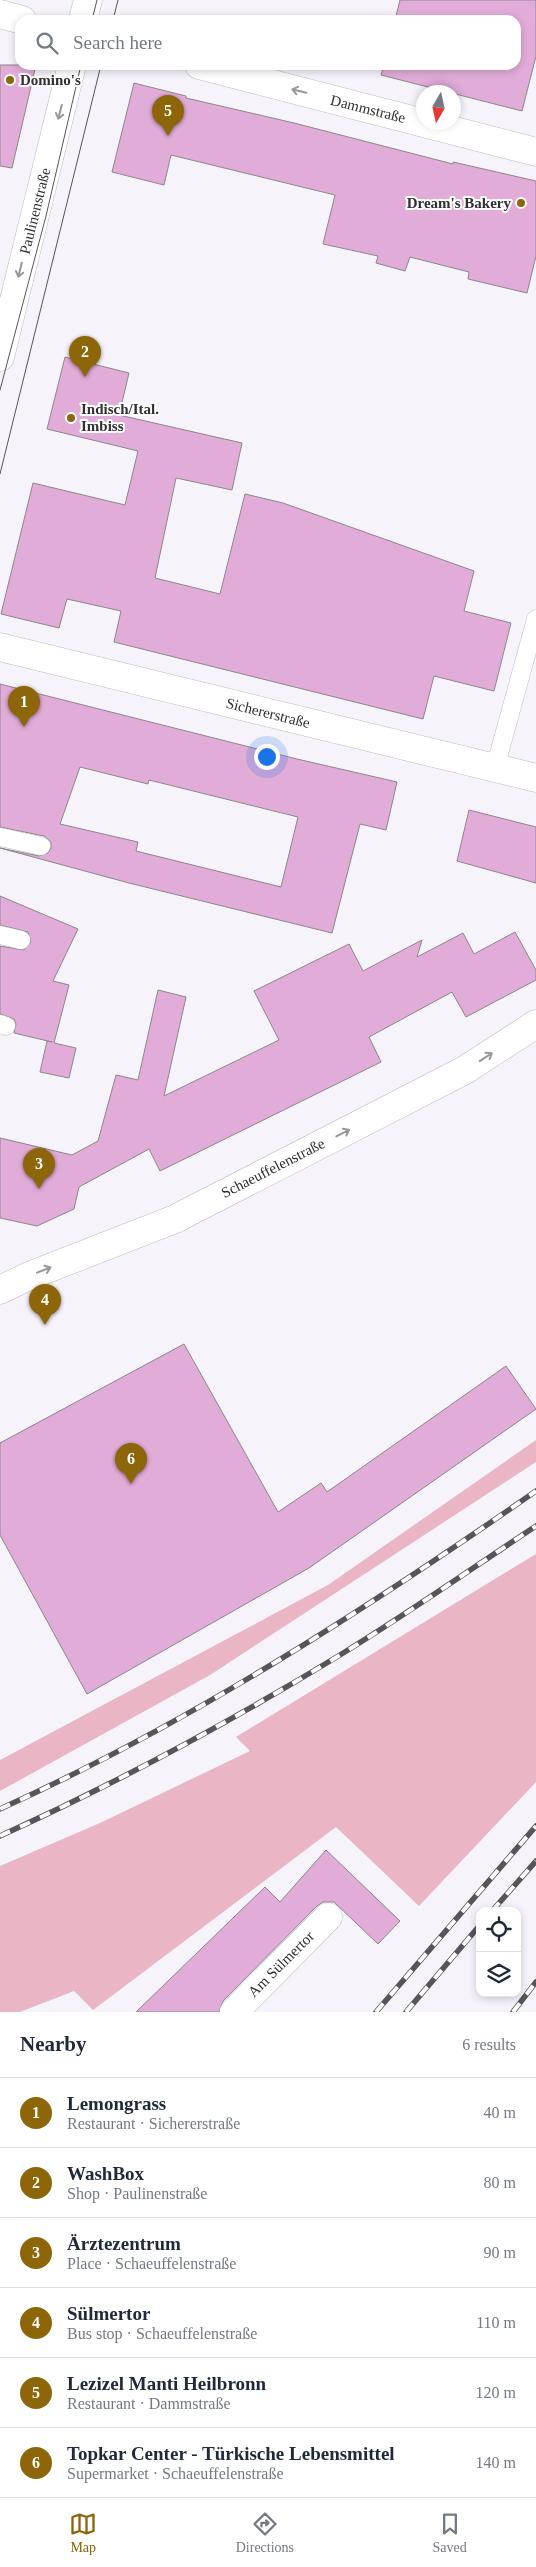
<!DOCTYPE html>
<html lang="en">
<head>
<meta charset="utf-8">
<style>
  :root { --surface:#fff; --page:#f2f2f3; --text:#1f2937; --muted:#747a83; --line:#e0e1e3; --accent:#8c6608 }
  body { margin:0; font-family:Georgia,serif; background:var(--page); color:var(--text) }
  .controls { position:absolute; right:15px; bottom:15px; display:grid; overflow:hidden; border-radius:10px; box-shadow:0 2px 8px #0003 }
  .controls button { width:45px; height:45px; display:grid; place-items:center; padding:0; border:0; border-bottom:1px solid var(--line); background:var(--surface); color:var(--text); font:25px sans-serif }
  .compass { position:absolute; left:416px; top:85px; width:45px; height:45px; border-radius:50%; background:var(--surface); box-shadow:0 2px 8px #0003; rotate:189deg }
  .you { position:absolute; left:266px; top:756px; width:18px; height:18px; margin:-12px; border:4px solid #fff; border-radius:50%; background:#1a73e8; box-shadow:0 0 0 8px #1a73e833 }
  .badge { display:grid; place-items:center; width:32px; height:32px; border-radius:50%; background:var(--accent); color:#fff; font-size:16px; font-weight:700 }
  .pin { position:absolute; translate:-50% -41px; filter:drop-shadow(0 1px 2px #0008) }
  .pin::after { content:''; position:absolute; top:26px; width:18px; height:15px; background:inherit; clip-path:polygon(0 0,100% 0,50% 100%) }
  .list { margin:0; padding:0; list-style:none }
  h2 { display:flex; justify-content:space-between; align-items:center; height:65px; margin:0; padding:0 20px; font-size:21px }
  h2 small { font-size:16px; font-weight:400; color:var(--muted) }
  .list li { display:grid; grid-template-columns:32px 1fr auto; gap:15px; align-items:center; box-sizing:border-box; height:70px; padding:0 20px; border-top:1px solid var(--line) }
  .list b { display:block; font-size:19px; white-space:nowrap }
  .list p { margin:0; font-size:16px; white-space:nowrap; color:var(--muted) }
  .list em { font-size:16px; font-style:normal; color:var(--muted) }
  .icon { flex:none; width:28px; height:28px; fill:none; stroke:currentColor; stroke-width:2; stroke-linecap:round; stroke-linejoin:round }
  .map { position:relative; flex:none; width:536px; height:2012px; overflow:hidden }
  .search { position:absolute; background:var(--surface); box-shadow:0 2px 8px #0003; left:15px; right:15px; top:15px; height:55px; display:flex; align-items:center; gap:12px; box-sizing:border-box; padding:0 18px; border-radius:15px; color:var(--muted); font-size:19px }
  .sheet { height:485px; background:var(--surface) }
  nav { display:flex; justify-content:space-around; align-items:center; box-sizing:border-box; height:70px; border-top:1px solid var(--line); background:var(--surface); font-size:14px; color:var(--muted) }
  nav a { display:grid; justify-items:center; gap:2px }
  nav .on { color:var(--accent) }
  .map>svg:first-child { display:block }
  .green { fill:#eab5c4 }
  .building { fill:#e2acd9; stroke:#8c868b; fill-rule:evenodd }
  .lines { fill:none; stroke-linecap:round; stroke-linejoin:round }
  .service-casing { stroke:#bebcc3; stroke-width:19 }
  .minor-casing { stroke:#bebcc3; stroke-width:29 }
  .primary-casing { stroke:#bebcc3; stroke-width:29 }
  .service { stroke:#fff; stroke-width:18 }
  .minor { stroke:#fff; stroke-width:28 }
  .primary { stroke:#fff; stroke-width:28 }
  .tram { stroke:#565558; stroke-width:1 }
  .rail-casing { stroke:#565558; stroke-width:5.5 }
  .rail { stroke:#fff; stroke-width:4; stroke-dasharray:11; stroke-linecap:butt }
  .oneway { stroke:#989798 }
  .poi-dot { fill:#8c6608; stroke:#fff; stroke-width:2 }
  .labels { text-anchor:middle; stroke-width:4; stroke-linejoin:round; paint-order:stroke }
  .poi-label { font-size:15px; font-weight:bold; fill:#302f31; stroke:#fff; text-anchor:start }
  .street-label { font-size:15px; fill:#302f31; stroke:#fff }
</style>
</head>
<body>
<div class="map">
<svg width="536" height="2012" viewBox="0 0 536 2012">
  <rect width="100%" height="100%" fill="#f6f3fb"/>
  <g class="green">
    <polygon points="536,1440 536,1462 210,1675 0,1791 0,1760 328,1585"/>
    <polygon points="536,1554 536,1782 419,1906 336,1827 93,2010 74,1991 20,2012 0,2012 0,1866 100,1823 250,1751 236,1737"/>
  </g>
  <g class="building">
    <polygon points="400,0 536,0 536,56 522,111 381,75 384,65 516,65 516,20 395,20"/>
    <polygon points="0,65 36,65 12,168 0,166"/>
    <polygon points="134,83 186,96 186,98 294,123 453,164 453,162 536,181 536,256 527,293 468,279 469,272 410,257 405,271 376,263 378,256 323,244 335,195 171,155 164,185 112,172"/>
    <polygon points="65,357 129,373 119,415 242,443 232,490 176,478 155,578 220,594 245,494 283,503 474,571 464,611 511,623 494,691 434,676 423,719 114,642 121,611 67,599 59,628 1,614 33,483 125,505 138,451 47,429"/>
    <path d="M0 684 297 759 397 782 386 830 360 824 332 933 129 883 0 848 39 856 48 853 51 848V842L44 836 0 827ZM80 767 148 784 149 780 298 817 281 887 136 851 138 842 60 824Z"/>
    <polygon points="469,810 536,827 536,883 457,861"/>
    <polygon points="0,896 78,929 53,981 69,985 54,1043 76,1048 69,1078 40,1072 47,1041 52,1042 14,1033 16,1024 14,1019 0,1014 0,946 24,950 31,942 28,932 0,925"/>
    <polygon points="515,932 536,970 536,980 466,1017 452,992 369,1037 381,1062 160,1171 149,1149 79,1187 74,1209 37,1226 0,1218 0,1138 72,1155 98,1141 116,1075 138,1080 158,990 186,997 164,1096 279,1040 254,991 349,944 363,971 422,940 417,957 463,933 474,954"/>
    <polygon points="184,1344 278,1512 321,1483 327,1492 506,1366 536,1409 309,1568 87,1694 0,1535 0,1443"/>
    <polygon points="326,1850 400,1921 378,1944 334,1902 323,1902 317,1906 223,2001 219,2012 136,2012 265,1887 280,1902"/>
  </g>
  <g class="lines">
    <defs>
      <g id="service">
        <polyline points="495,768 536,619"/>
        <polyline points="0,837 41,846"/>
        <polyline points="0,935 21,940"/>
        <polyline points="0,1024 6,1026"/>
      </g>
      <g id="minor">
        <polyline points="0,14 22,20"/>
        <polyline points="199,65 536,152"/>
        <polyline points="0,647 536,778"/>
        <polyline points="234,2012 328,1917"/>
      </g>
      <g id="primary">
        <polyline points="83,20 88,0"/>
        <polyline points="0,357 72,65"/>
        <polyline points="0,1290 29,1276 175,1219 465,1070 536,1024"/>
      </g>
    </defs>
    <use href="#service" class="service-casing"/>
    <use href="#minor" class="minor-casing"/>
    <use href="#primary" class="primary-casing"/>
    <use href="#service" class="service"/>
    <use href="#minor" class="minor"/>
    <use href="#primary" class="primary"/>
    <g class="tram">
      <polyline points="92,20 97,0"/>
      <polyline points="113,20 118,0"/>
      <polyline points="0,390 46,216 81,65"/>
      <polyline points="0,474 101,65"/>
    </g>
    <defs>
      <g id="rail">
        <path d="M0 1809C190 1723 365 1610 536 1491"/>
        <path d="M0 1836C117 1783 230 1722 340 1655 407 1614 471 1569 536 1526"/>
        <polyline points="492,1911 536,1861"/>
        <polyline points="376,2012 536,1826"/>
        <polyline points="406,2012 480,1925"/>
        <polyline points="513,2012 536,1982"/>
      </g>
    </defs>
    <use href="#rail" class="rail-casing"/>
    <use href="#rail" class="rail"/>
  </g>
  <defs><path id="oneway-shaft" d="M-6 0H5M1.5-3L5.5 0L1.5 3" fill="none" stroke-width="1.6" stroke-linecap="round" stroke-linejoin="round" transform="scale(1.25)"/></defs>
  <g class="oneway">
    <use href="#oneway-shaft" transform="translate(299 91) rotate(-166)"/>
    <use href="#oneway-shaft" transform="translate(60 112) rotate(104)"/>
    <use href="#oneway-shaft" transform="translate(20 270) rotate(104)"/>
    <use href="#oneway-shaft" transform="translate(486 1057) rotate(-33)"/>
    <use href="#oneway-shaft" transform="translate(343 1133) rotate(-27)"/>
    <use href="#oneway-shaft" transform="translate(44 1270) rotate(-21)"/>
  </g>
  <g class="poi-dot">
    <circle cx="10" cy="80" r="5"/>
    <circle cx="521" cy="203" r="5"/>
    <circle cx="71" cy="418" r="5"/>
  </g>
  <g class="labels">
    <g class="poi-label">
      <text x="20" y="85">Domino's</text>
      <text x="511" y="208" text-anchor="end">Dream's Bakery</text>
      <text x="81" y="414">Indisch/Ital.<tspan x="81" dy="17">Imbiss</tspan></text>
    </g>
    <g class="street-label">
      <text transform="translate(368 109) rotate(14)" y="5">Dammstraße</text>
      <text transform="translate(35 211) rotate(-76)" y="5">Paulinenstraße</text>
      <text transform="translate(268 713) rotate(14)" y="5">Sichererstraße</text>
      <text transform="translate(273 1168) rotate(-27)" y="5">Schaeuffelenstraße</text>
      <text transform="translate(281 1964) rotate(-45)" y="5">Am Sülmertor</text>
    </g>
  </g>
</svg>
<div class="controls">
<button><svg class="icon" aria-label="locate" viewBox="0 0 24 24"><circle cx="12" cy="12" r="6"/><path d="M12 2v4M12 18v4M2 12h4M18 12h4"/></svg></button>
<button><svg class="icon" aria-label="layers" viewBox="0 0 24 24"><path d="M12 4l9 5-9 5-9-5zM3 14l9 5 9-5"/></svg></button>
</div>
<svg class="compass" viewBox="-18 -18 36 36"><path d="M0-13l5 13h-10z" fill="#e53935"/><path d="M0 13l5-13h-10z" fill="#747a83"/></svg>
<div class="you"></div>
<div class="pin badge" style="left:24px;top:727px">1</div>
<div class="pin badge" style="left:85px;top:377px">2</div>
<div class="pin badge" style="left:39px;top:1189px">3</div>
<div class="pin badge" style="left:45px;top:1325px">4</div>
<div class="pin badge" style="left:168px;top:136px">5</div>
<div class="pin badge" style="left:131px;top:1484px">6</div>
<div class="search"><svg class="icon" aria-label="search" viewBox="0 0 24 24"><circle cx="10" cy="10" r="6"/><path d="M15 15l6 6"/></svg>Search here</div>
</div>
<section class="sheet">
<h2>Nearby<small>6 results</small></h2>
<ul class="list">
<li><span class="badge">1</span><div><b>Lemongrass</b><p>Restaurant · Sichererstraße</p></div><em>40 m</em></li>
<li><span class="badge">2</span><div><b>WashBox</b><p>Shop · Paulinenstraße</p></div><em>80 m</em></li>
<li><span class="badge">3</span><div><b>Ärztezentrum</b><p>Place · Schaeuffelenstraße</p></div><em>90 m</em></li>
<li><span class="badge">4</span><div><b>Sülmertor</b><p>Bus stop · Schaeuffelenstraße</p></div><em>110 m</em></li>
<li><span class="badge">5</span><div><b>Lezizel Manti Heilbronn</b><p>Restaurant · Dammstraße</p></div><em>120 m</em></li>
<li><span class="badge">6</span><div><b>Topkar Center - Türkische Lebensmittel</b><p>Supermarket · Schaeuffelenstraße</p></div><em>140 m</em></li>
</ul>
</section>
<nav>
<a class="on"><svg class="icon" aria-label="map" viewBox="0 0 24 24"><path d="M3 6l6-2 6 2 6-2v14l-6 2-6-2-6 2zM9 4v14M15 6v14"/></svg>Map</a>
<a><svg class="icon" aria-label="directions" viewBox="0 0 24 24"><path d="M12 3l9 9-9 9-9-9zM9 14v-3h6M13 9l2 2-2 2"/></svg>Directions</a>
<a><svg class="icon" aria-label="saved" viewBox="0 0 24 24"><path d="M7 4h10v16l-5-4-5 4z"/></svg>Saved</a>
</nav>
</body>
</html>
